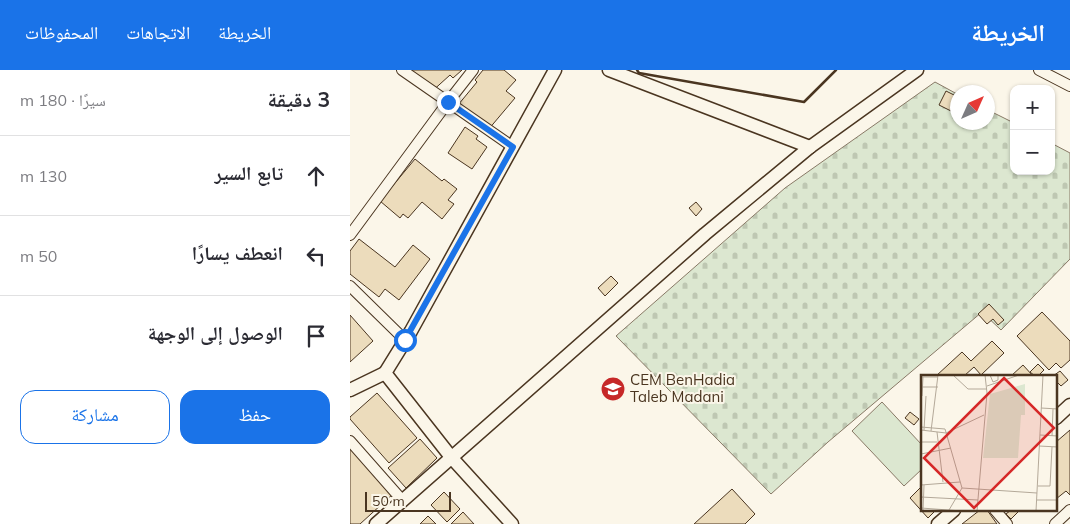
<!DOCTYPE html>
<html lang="ar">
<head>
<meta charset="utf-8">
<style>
  :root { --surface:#fff; --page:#f2f2f3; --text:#2b2b33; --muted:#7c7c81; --line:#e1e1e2; --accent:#1a73e8 }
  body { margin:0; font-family:Mulish,"Noto Naskh Arabic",sans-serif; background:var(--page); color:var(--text); direction:rtl }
  .controls { position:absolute; right:15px; top:15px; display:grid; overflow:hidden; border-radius:10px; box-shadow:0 1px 4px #0004 }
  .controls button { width:45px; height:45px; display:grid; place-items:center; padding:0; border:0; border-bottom:1px solid var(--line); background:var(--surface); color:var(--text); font:25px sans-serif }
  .compass { position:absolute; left:600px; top:15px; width:45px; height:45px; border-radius:50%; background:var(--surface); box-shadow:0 1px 4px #0004; rotate:45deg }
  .scale { position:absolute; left:15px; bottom:12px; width:86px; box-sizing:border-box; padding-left:5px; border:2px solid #4a3520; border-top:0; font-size:14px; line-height:18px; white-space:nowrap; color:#4a3520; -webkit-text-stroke:4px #fbf6e9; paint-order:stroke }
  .stop { position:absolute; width:15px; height:15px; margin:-11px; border:4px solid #1a73e8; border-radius:50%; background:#fff }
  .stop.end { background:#1a73e8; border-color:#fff; box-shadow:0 1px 5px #0008 }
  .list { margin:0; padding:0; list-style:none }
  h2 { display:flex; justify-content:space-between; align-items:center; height:65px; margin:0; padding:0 20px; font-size:21px }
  h2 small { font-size:16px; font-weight:400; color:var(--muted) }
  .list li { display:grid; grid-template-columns:32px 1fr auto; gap:15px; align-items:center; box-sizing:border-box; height:80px; padding:0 20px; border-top:1px solid var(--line) }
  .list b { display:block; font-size:19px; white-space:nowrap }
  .list em { font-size:16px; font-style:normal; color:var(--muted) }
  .actions { display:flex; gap:10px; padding:15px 20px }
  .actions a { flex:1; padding:11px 0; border:1px solid var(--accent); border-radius:15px; text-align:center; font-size:18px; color:var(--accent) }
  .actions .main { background:var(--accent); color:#fff }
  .icon { flex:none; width:28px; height:28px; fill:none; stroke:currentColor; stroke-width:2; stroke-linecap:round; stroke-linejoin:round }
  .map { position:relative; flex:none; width:720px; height:454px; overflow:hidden; direction:ltr }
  header { display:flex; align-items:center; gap:30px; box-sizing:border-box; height:70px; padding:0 25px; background:var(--accent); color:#fff }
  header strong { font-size:24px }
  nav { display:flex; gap:28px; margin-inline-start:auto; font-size:18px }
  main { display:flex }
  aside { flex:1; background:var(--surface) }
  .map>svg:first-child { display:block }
  .cemetery { fill:url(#cemetery-stones); stroke:#887966 }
  .garden { fill:#dce7d0; stroke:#887966 }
  .building { fill:#ecdcbc; stroke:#4a3520 }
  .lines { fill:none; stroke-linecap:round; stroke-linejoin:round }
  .minor-casing { stroke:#4a3520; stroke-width:12 }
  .tertiary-casing { stroke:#4a3520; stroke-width:15 }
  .minor { stroke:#fbf6e9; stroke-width:10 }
  .tertiary { stroke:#fbf6e9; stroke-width:12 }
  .wall { stroke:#4a3520; stroke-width:2.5 }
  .route { stroke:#1a73e8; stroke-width:6 }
  .labels { text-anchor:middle; stroke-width:4; stroke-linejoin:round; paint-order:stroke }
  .poi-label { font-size:15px; fill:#4a3520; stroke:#fbf6e9; text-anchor:start }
  .inset-road { fill:none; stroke:#b4a999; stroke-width:1 }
  .view { fill:#d62828; fill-opacity:0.15; stroke:#d62828; stroke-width:2.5 }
  .inset-edge { fill:none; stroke:#4a3520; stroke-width:2.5 }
</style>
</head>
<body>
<header>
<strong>الخريطة</strong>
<nav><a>الخريطة</a><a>الاتجاهات</a><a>المحفوظات</a></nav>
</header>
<main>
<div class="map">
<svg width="720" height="454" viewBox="0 0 720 454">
  <defs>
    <pattern id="cemetery-stones" width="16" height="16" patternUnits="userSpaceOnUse" patternTransform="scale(1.25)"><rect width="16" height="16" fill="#dce7d0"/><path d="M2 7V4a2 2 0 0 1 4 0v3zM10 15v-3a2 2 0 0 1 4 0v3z" fill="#bec7b2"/></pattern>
  </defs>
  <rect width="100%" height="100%" fill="#fbf6e9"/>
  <polygon class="cemetery" points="585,12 607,24 608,52 638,52 638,40 664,53 664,101 701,101 701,73 720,83 720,189 651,260 632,242 478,372 421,424 266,266 435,118"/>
  <polygon class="garden" points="532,332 572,375 572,399 554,416 502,361"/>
  <g class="building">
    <polygon points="57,0 112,0 103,8 100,5 79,24"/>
    <polygon points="133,0 154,0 166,10 156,21 165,28 138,60 108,35 127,12 125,10"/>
    <polygon points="596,21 608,27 608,29 601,41 589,35"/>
    <polygon points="115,57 128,66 126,69 137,77 122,99 98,83"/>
    <polygon points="65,89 92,111 94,109 107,119 98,130 104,134 92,149 72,132 58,148 53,144 50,148 30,131"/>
    <polygon points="346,132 352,139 346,146 339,138"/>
    <polygon points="9,169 45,197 63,175 80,189 49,230 35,219 29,227 0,204 0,181"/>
    <polygon points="261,206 268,213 255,226 248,218"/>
    <polygon points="639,234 654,250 648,255 643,249 637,254 628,244"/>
    <polygon points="692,242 720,271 720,290 711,298 706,293 699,300 667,266"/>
    <polygon points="0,245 23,271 0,292"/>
    <polygon points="642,271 654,283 631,305 624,297 614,306 586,306 612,282 621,291"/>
    <polygon points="688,294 694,300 688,306 685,306 680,302"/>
    <polygon points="673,295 683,306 661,306"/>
    <polygon points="710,301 718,310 711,316 706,311 706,306 703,306"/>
    <polygon points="27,323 67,368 39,393 0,349 0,347"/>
    <polygon points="560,342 569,349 564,355 555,348"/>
    <polygon points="720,360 720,425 716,421 706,429 706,372"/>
    <polygon points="70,369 87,388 56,418 38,398"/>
    <polygon points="2,379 43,424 10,454 0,454 0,380"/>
    <polygon points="572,416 572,440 586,440 578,448 560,428"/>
    <polygon points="382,419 405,444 395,454 344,454"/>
    <polygon points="94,422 110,439 97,452 81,435"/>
    <polygon points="630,440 637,440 647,454 612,454"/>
    <polygon points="661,440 670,440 661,449 656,444"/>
    <polygon points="113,442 124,454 101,454"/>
    <polygon points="78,446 86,454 70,454"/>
  </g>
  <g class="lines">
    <defs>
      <g id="minor">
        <polyline points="52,0 163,77"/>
        <polyline points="689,0 720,16"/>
        <polyline points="0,165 98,32 123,0"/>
        <polyline points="0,216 55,270"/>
        <polyline points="0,371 52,430"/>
        <polyline points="645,440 657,454"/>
        <polyline points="705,454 720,440"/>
      </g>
      <g id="tertiary">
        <polyline points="259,0 460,77"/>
        <polyline points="0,320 35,303"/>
        <polyline points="706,348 720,335"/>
        <polyline points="26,454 355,164 460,77 567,0"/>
        <polyline points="162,454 101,387 35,303 61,261 205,0"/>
        <polyline points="588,454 604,440"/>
      </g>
    </defs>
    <use href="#minor" class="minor-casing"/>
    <use href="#tertiary" class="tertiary-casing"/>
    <use href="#minor" class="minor"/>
    <use href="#tertiary" class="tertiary"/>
    <polyline class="wall" points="287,0 289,3 454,32 486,0"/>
  </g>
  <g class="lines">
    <polyline class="route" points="55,270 163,77 98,32"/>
  </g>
  <defs>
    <symbol id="school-disc" viewBox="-11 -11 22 22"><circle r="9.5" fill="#c62828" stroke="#fbf6e9"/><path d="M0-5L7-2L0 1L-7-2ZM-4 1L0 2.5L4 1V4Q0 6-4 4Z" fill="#fff"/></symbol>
  </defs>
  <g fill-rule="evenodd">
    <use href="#school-disc" x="249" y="305" width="28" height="28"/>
  </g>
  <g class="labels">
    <g class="poi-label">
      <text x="280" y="315">CEM BenHadia<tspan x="280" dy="17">Taleb Madani</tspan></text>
    </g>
  </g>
  <g transform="translate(571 305)">
    <rect width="136" height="136" fill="#fbf6e9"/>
    <path d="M104 9V40H100L97 83H62L69 19Z" fill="#dce7d0"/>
    <path class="inset-road" d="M32 0 47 14H66M69 0 72 7 77 5V0M0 2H17M66 11 98 0M1 12H17M1 21 2 2M120 33 137 34M0 52 24 54M24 54 41 113 116 118M0 55 25 58 63 40M3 55 5 21M10 56 17 0M16 57 22 107M119 60 137 61M131 61 132 34M0 67H16M118 71 137 72M0 79 30 73M0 110 39 107M117 111H129L131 72M0 122 57 125M116 125H137M0 133 41 136M28 135 41 113M2 136 3 110M56 136 66 18 64 0M115 136 122 0"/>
    <path class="view" d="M83 3 133 53 53 133 3 83Z"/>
    <rect width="136" height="136" class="inset-edge"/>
  </g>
</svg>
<div class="controls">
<button>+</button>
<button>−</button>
</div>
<svg class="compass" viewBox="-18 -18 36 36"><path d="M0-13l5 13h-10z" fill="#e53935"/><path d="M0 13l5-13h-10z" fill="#7c7c81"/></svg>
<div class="scale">50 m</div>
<div class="stop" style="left:55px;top:270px"></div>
<div class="stop end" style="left:98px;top:32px"></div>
</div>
<aside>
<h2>3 دقيقة<small>سيرًا · 180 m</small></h2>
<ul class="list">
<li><svg class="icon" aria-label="ahead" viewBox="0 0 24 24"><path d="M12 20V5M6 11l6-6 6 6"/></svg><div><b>تابع السير</b></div><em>130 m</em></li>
<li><svg class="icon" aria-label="left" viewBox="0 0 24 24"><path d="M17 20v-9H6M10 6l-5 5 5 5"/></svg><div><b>انعطف يسارًا</b></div><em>50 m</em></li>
<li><svg class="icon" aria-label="arrive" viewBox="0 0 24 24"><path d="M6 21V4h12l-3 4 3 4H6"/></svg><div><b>الوصول إلى الوجهة</b></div></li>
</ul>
<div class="actions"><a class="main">حفظ</a><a>مشاركة</a></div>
</aside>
</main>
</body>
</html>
